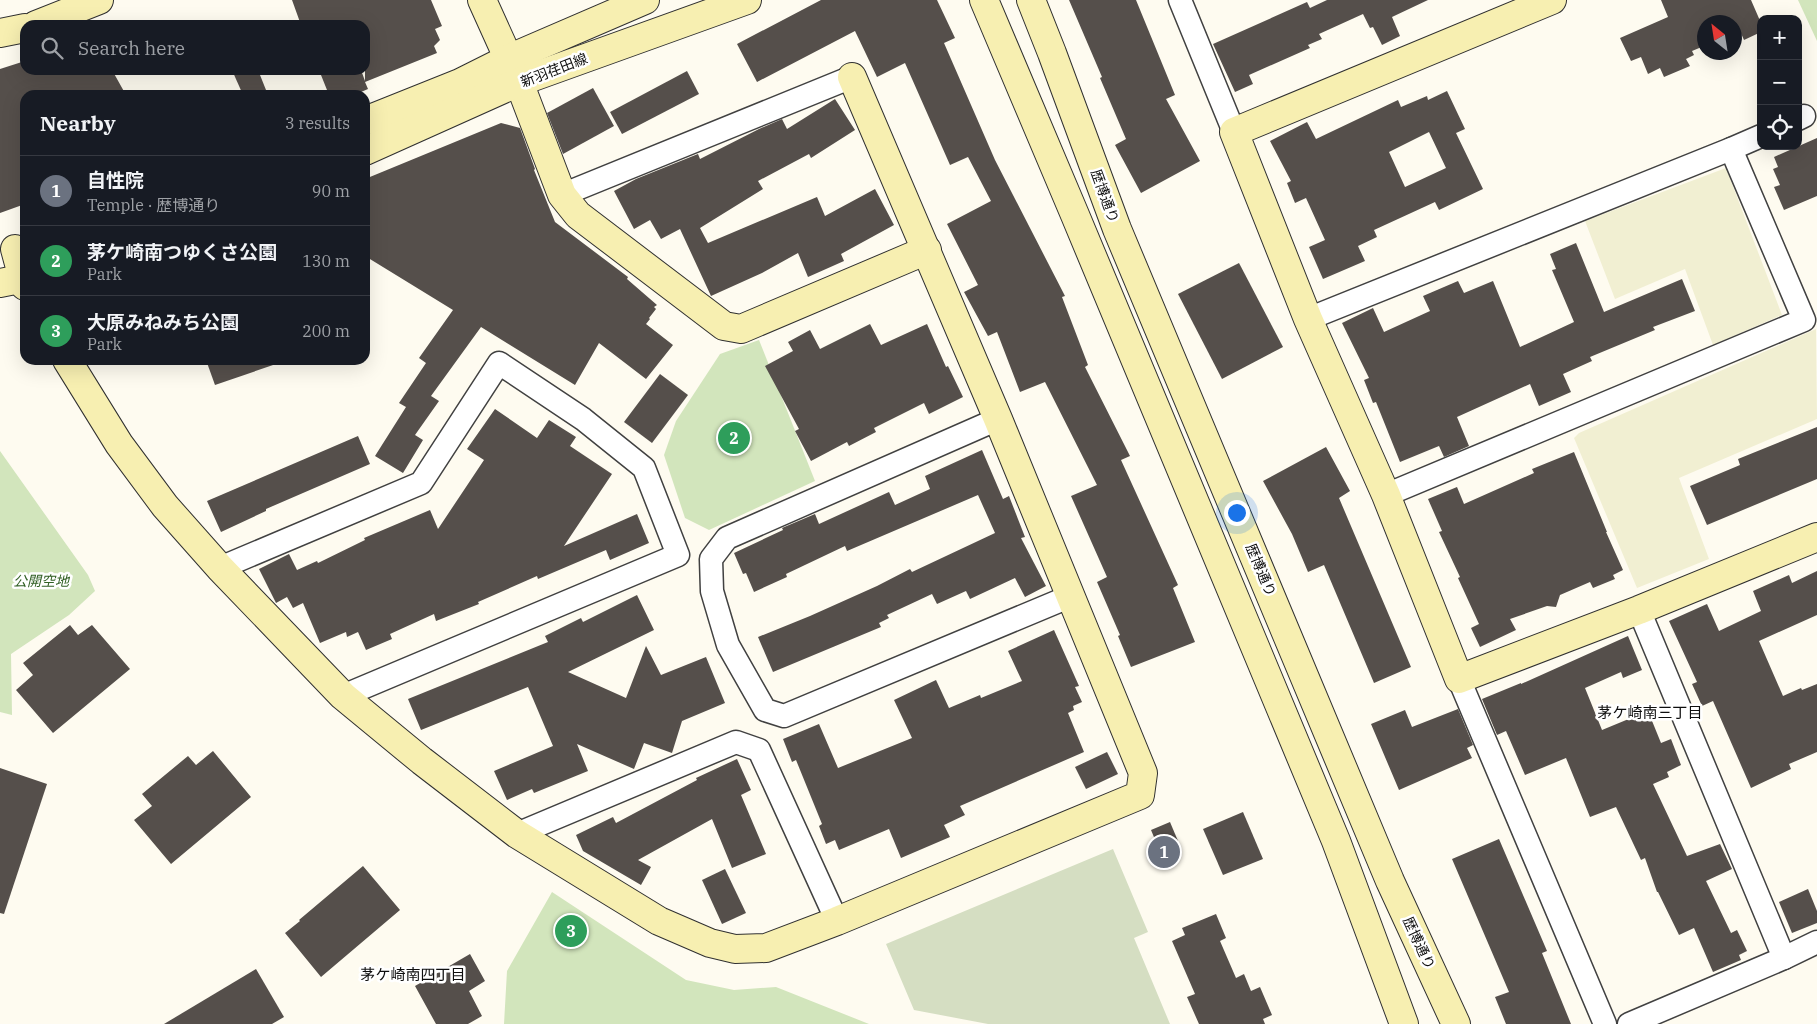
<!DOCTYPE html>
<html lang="en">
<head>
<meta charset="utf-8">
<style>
  :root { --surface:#171b24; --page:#20242c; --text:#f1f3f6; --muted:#9ea1a6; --line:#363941; --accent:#b45309 }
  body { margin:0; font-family:"IBM Plex Serif","Noto Sans JP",serif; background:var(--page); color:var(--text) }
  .controls { position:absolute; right:15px; top:15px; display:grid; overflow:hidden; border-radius:10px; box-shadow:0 5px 20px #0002 }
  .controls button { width:45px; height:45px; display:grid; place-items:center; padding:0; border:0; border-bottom:1px solid var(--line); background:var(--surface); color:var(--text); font:25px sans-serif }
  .compass { position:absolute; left:1697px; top:15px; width:45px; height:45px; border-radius:50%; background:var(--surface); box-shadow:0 5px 20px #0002; rotate:330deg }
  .you { position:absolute; left:1236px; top:512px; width:18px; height:18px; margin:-12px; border:4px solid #fff; border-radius:50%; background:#1a73e8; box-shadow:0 0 0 8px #1a73e833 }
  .badge { display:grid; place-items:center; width:32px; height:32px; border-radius:50%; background:var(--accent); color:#fff; font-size:16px; font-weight:700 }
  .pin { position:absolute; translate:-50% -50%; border:2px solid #fff; box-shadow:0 1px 5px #0006 }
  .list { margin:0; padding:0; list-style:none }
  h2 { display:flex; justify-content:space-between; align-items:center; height:65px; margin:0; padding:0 20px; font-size:21px }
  h2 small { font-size:16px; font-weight:400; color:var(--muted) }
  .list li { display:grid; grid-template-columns:32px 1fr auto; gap:15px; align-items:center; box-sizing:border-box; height:70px; padding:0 20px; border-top:1px solid var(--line) }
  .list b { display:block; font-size:19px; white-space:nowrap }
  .list p { margin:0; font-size:16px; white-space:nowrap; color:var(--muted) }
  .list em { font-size:16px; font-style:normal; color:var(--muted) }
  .icon { flex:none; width:28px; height:28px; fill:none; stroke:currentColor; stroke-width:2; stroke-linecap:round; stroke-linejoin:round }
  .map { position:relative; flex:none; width:1817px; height:1024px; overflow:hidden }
  .search { position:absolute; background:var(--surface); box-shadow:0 5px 20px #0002; left:20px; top:20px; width:350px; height:55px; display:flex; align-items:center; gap:12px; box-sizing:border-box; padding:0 18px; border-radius:15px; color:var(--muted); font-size:19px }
  .panel { position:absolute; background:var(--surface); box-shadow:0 5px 20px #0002; left:20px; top:90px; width:350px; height:275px; border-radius:15px }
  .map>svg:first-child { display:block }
  .farmland { fill:#f1efd2 }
  .green { fill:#d2e5bc }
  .cemetery { fill:#d5dec2 }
  .building { fill:#554f4b; fill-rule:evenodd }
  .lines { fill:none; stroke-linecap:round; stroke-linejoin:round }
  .street-casing { stroke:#414141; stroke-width:25 }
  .secondary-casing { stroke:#303030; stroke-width:30 }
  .street { stroke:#fff; stroke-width:22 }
  .secondary { stroke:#f7efb1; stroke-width:28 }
  .labels { text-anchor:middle; stroke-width:5; stroke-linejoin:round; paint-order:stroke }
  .street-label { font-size:14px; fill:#0e0e0e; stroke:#fff }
  .park-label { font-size:14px; font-style:italic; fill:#315f24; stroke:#fff }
  .neighbourhood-label { font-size:15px; fill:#0e0e0e; stroke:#fff }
</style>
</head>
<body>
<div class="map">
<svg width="1817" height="1024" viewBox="0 0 1817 1024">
  <rect width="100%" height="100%" fill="#fefbf0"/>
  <g class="farmland">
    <polygon points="1726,168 1782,315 1713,345 1685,269 1615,299 1585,221"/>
    <polygon points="1816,329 1817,419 1679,478 1709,559 1637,588 1574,438 1579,433"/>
  </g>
  <g class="green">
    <polygon points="1798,0 1817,0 1817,41"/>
    <polygon points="759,340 815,481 709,530 685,518 664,455 676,421 720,354"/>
    <polygon points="0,451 88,575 95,591 69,615 11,654 12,715 0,712"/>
    <polygon points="552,892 686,980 734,990 776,987 869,1024 504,1024 507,971"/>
  </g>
  <polygon class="cemetery" points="1113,849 1148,932 1134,938 1170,1024 988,1024 914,1010 886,944"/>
  <g class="building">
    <polygon points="292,0 431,0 442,26 435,29 440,40 434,46 437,53 365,82 368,89 354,95 329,95 319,70 361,70 365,81 365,25 301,25"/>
    <polygon points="821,0 937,0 955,38 944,43 995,160 1065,296 1062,297 1088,365 1085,367 1130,456 1121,460 1178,585 1173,588 1195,642 1131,667 1118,636 1120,635 1097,582 1107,577 1071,496 1097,485 1045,382 1020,392 997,332 988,336 964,292 978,285 947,224 991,201 968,157 950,165 905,63 877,77 855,31 757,82 737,44"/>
    <polygon points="1069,0 1136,0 1175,95 1166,99 1200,161 1141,193 1115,145 1126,139 1100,78 1102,77"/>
    <polygon points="1327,0 1428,0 1392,17 1400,36 1382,45 1373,27 1370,28 1363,14 1319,34 1322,39 1308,45 1310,48 1249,75 1253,84 1235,92 1213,44 1307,2 1310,8"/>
    <polygon points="1661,0 1751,0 1761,23 1761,32 1744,40 1740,31 1734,33 1734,22 1704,22 1704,46 1692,51 1694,55 1686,59 1690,66 1664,77 1660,68 1648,74 1641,57 1631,61 1620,38 1668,17"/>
    <polygon points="25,61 25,70 112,70 126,95 25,95 25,204 0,213 0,69"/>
    <polygon points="232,70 258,70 268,95 243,95"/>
    <polygon points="687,71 699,94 622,134 610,112"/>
    <polygon points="593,88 614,126 563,154 547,113"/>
    <path d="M1447 91 1465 129 1456 133 1483 189 1439 210 1435 202 1374 230 1377 237 1358 246 1365 261 1323 279 1309 247 1325 240 1306 198 1295 203 1287 183 1291 181 1270 141 1307 122 1316 139 1398 100 1401 107 1427 96 1428 100ZM1429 132 1446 168 1405 187 1389 152Z"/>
    <polygon points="835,99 855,130 811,158 809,154 758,181 763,189 700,228 708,243 817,197 825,216 875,189 894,225 841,254 844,261 808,277 798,253 762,273 711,296 680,229 661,239 650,220 634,229 614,191 636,179 698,154 700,159 759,129 782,119 787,129"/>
    <polygon points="501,123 520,128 535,169 534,170 555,222 628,277 627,279 657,305 654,307 656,309 649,318 650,319 646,324 673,345 646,379 599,343 575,385 481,327 431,396 439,401 415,435 423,440 403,473 375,456 406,407 399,403 426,363 419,358 453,310 365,256 365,179"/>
    <polygon points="1817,138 1817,196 1784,210 1774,187 1780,185 1773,169 1778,167 1774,157"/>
    <polygon points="1576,243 1604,312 1682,279 1695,311 1653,327 1655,330 1590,357 1592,361 1563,374 1571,392 1539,406 1530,384 1457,417 1469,446 1444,457 1439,446 1400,462 1376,402 1373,403 1364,380 1369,378 1342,323 1373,308 1384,332 1430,311 1423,296 1458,281 1464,293 1493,281 1520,347 1574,322 1552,270 1556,269 1550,254"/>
    <polygon points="1239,263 1283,347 1222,379 1178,294"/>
    <polygon points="870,324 881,345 927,324 946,367 948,366 963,397 929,414 924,403 874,428 876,432 849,446 847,442 811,461 795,431 799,429 765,366 793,351 788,342 810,330 820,349"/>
    <polygon points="206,360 276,360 276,364 215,385"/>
    <polygon points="660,374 688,395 652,443 624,422"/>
    <polygon points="495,409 537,438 549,420 576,437 570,446 612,474 564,546 637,514 649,543 610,560 606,550 538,579 537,576 478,602 479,604 436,621 434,614 390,634 392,639 366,650 358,632 347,637 346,632 320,643 303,603 293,608 287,597 276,603 259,569 289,554 297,570 317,561 318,563 365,540 364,538 430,510 438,529 484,460 467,449"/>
    <polygon points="1817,427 1817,479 1707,525 1690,486 1740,465 1738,459"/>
    <polygon points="358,436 370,464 266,509 266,511 221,532 207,501"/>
    <polygon points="1326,447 1350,491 1339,498 1411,667 1374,683 1324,565 1308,572 1292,534 1263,481"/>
    <polygon points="982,450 1003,499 1009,496 1025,537 1021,538 1046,586 1025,597 1015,578 970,599 966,591 937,604 932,594 887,615 889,618 879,623 881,627 773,672 758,637 810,616 877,586 910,569 912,572 995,533 978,495 847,551 845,546 786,574 787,577 754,592 746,573 743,574 734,553 783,530 782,528 815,514 819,524 889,492 895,505 930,489 925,476"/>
    <polygon points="1574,452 1607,532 1606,532 1623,570 1613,575 1615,579 1593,588 1590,582 1560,595 1556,607 1547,606 1510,619 1516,630 1480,647 1471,628 1479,624 1458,578 1460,577 1439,532 1442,531 1428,499 1457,487 1464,504 1534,473 1532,469"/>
    <polygon points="1817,571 1817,615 1759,641 1783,696 1801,688 1802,690 1817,684 1817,752 1789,764 1791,769 1751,788 1713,701 1702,706 1692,684 1697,682 1669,621 1707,604 1719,631 1761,611 1753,591 1789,575 1792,583"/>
    <polygon points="637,595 654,630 568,672 626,698 646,646 661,675 706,657 725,703 682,721 672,753 644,743 634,769 577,744 588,771 534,793 532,789 507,800 494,771 553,746 528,687 421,730 408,699 548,642 545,636 581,618 583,622"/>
    <polygon points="70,625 78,635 92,625 130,669 53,733 16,690 33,675 23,663"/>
    <polygon points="1054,630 1079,686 1075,687 1082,702 1073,706 1074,710 1068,713 1084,752 960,806 965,815 944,825 950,837 901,858 889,829 839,850 835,840 826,844 819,826 822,824 796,760 792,762 783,739 819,724 838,768 912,738 894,700 936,680 949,708 980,695 981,698 1022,681 1008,651"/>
    <polygon points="1628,636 1642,670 1623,678 1621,672 1585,688 1602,730 1648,711 1661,743 1671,739 1681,765 1667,772 1669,777 1653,784 1687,856 1720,844 1732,869 1706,881 1731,933 1737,930 1747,951 1739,955 1741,960 1713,972 1694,928 1679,935 1658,892 1657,892 1645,858 1641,860 1616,807 1590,817 1566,758 1525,775 1506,731 1497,735 1482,699 1521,683 1521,684"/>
    <polygon points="1458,709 1473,745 1467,748 1472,758 1399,790 1371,724 1405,710 1412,727"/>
    <polygon points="213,751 251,797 171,864 134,820 152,806 142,794 188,756 196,765"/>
    <polygon points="1107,752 1118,774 1086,789 1075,767"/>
    <polygon points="737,759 751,790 741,795 766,854 732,868 712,819 638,860 651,867 641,885 583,851 576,835 613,817 616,823 697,780 696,778"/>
    <polygon points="0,768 47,784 4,914 0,913"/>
    <polygon points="1243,812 1263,859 1223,875 1203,829"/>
    <polygon points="1170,822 1178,841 1159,849 1151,830"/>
    <polygon points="1499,839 1547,951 1542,953 1571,1024 1506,1024 1495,997 1509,992 1452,859"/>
    <polygon points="363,866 400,910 321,977 285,933 300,921 299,920"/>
    <polygon points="725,869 746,913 722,924 702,880"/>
    <polygon points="1808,889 1817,911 1817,923 1792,933 1779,902"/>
    <polygon points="1216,914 1226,938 1220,941 1236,978 1244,974 1251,991 1260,987 1272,1015 1263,1019 1265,1024 1199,1024 1187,997 1195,994 1172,941 1185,935 1182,928"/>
    <polygon points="470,954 485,981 469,991 482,1016 468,1024 436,1024 415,986"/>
    <polygon points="256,969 284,1017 272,1024 164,1024"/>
  </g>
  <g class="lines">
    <defs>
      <g id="street">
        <polyline points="1180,0 1234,132"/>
        <polyline points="1798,119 1804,116"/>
        <polyline points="562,195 852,77"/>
        <polyline points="1308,319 1731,149 1761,136"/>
        <polyline points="998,419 727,538 711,559 712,591 728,645 765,710 784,716 1071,596"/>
        <polyline points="1386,495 1804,320 1731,149"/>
        <polyline points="220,568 421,483 499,363 583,419 644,468 678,555 343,696"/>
        <polyline points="1639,610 1784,958"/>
        <polyline points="1459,679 1605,1024"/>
        <polyline points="517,834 736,742 759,750 837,921"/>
        <polyline points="1629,1024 1784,958 1817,942"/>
      </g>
      <g id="secondary">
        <polyline points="482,0 519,82 562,195 578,215 724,326 741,329 927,250"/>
        <polyline points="984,0 1075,215 1336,841 1404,1024"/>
        <polyline points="1031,0 1052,53 1117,229 1390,881 1456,1024"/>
        <polyline points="1552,0 1234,132 1308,319 1386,495 1459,679 1639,610 1817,537"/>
        <polyline points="36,25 99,0"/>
        <polyline points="0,33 25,28"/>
        <polyline points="365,121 460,83 508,59 645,0"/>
        <polyline points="365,151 519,82 747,0"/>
        <polyline points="15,249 25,286"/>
        <polyline points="0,283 25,278"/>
        <polyline points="67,360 119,444 165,506 220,568 343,696 422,761 517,834 659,921 710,943 735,949 766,948 837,921 1140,795 1143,773 998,419 852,77"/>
      </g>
    </defs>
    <use href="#street" class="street-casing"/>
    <use href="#secondary" class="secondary-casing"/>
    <use href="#street" class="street"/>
    <use href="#secondary" class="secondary"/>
  </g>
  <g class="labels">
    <g class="street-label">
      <text transform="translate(554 70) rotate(-21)" y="5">新羽荏田線</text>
      <text transform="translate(1105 196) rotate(70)" y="5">歴博通り</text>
      <text transform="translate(1261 570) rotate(67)" y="5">歴博通り</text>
      <text transform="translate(1419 943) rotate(65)" y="5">歴博通り</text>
    </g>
    <g class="park-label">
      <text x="41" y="586">公開空地</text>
    </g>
    <g class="neighbourhood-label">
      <text x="1650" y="718">茅ケ崎南三丁目</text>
      <text x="413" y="980">茅ケ崎南四丁目</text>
    </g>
  </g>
</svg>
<div class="controls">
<button>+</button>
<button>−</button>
<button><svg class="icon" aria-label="locate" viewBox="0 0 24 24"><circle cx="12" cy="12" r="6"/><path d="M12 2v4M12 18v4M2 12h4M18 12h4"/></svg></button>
</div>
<svg class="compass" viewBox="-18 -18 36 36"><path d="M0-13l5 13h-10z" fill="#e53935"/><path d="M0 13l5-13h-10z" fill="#9ea1a6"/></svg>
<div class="you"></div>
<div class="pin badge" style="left:1164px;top:852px;background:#6b7280">1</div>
<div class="pin badge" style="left:734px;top:438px;background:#2e9e5b">2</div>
<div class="pin badge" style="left:571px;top:931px;background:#2e9e5b">3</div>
<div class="search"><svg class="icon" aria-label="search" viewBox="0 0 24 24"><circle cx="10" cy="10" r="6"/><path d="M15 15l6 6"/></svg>Search here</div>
<section class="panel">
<h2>Nearby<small>3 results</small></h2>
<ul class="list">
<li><span class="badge" style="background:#6b7280">1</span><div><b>自性院</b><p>Temple · 歴博通り</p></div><em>90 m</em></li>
<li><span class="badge" style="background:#2e9e5b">2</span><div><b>茅ケ崎南つゆくさ公園</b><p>Park</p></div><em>130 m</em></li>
<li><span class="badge" style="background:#2e9e5b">3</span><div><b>大原みねみち公園</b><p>Park</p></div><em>200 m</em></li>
</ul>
</section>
</div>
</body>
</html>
